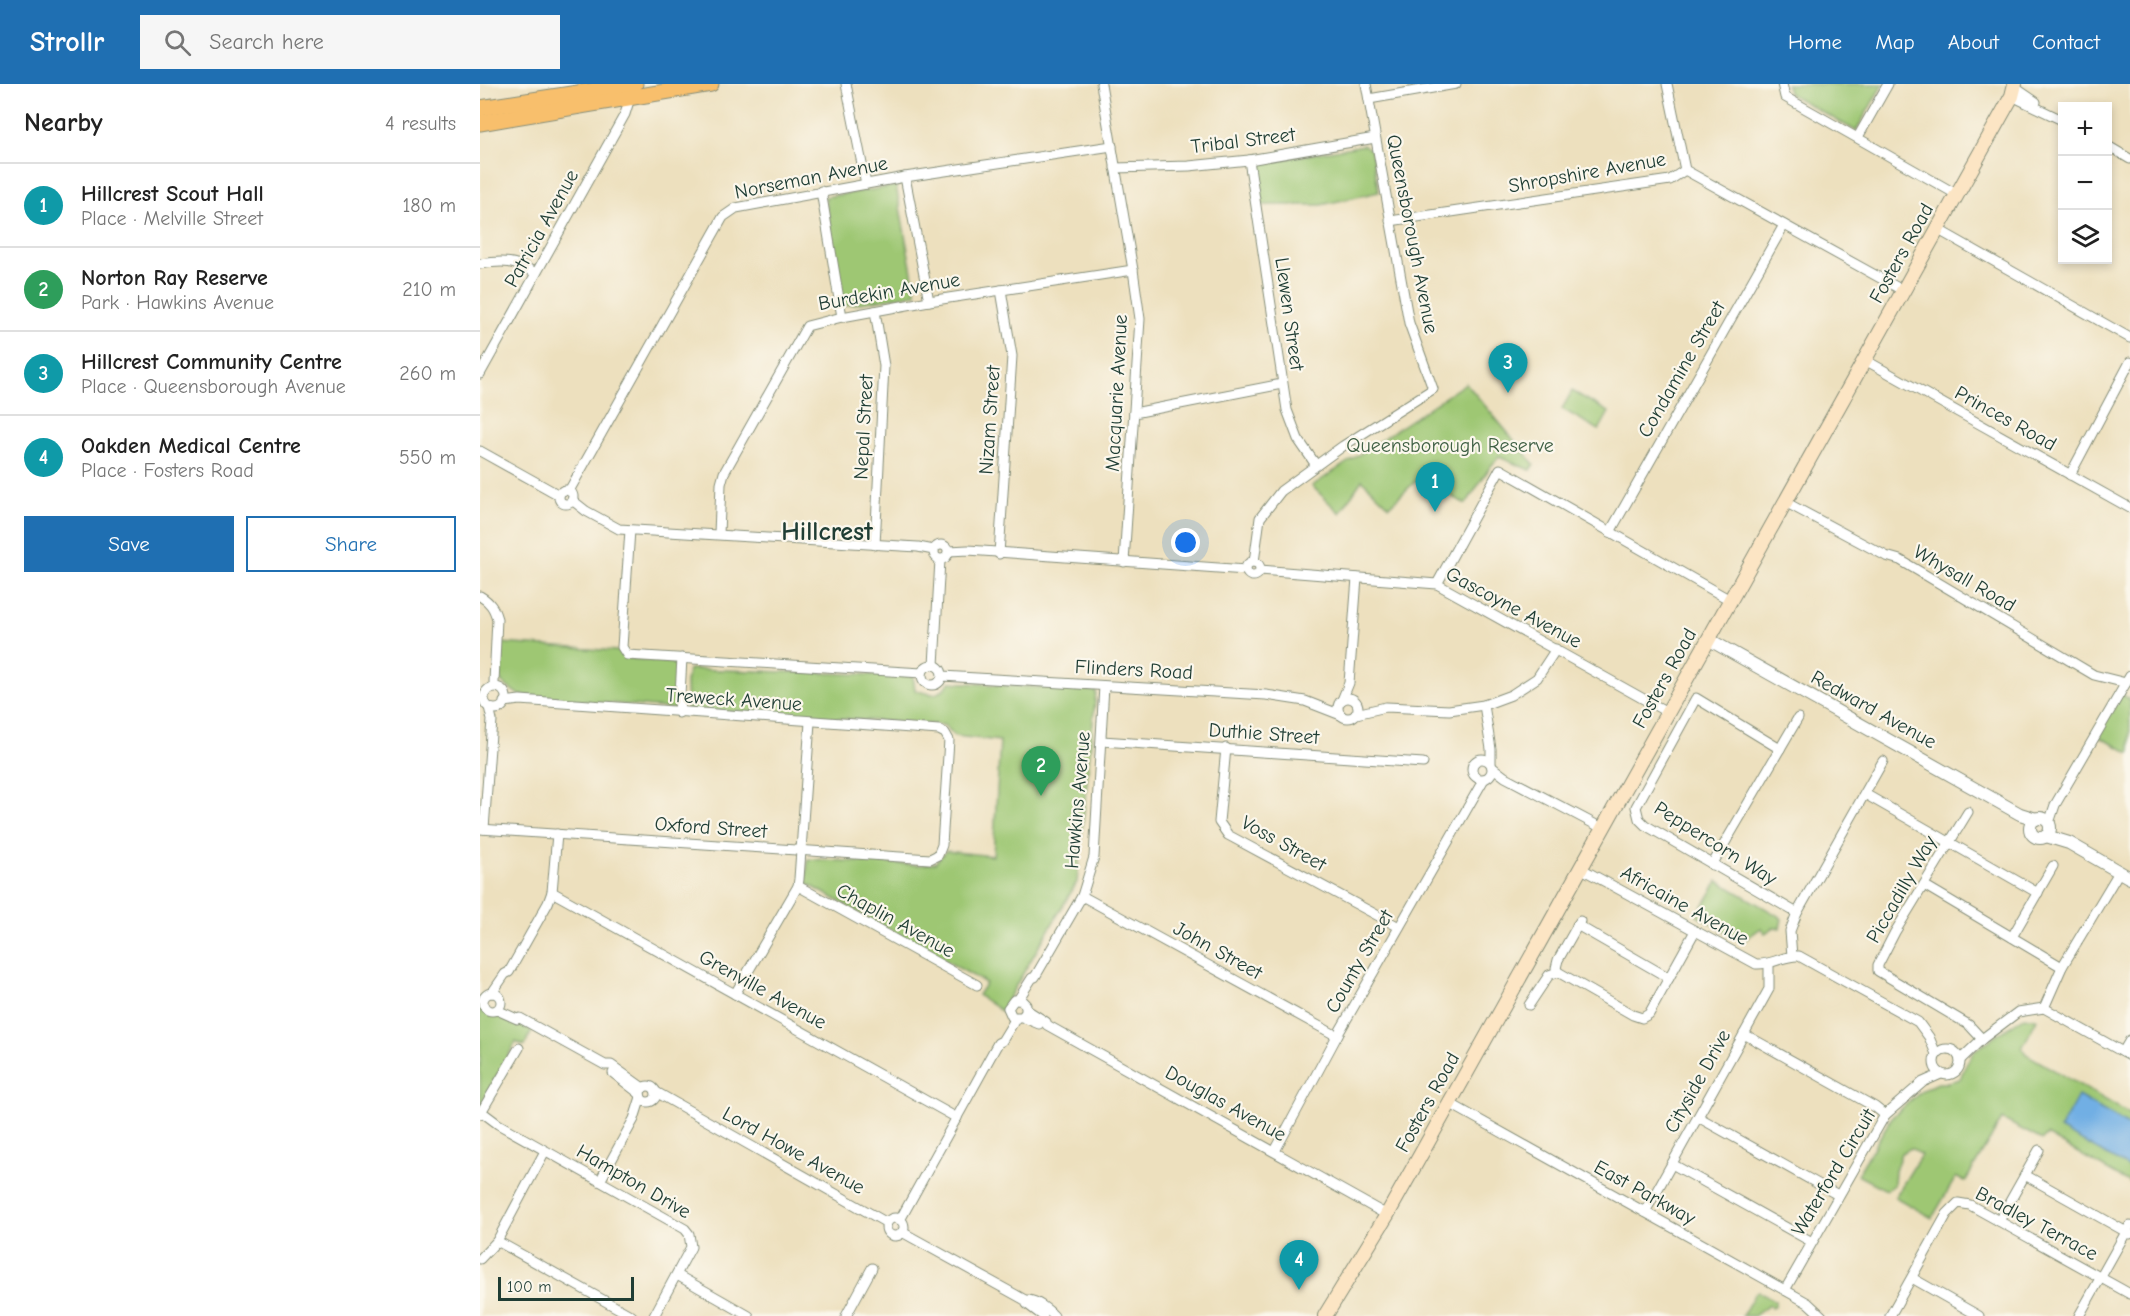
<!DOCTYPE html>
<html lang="en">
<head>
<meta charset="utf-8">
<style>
  :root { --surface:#fff; --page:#f6f6f6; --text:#222; --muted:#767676; --line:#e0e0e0; --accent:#1f6fb2 }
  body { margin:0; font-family:"Comic Neue",sans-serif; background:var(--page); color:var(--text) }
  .controls { position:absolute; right:18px; top:18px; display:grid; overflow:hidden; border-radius:0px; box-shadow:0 3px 9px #0003 }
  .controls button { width:54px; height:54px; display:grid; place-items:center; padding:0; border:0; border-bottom:2px solid var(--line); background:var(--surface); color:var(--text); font:30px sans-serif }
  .scale { position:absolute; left:18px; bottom:15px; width:136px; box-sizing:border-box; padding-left:6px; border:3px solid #1f3d34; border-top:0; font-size:16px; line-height:21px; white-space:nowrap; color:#1f3d34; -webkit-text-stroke:4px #fbf7ec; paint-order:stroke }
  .you { position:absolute; left:706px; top:459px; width:21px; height:21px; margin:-15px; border:4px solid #fff; border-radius:50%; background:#1a73e8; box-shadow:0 0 0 9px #1a73e833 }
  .badge { display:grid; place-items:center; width:39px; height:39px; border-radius:50%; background:var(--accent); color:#fff; font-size:20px; font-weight:700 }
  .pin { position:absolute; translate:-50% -50px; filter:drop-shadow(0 2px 3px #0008) }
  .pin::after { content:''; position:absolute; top:32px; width:21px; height:18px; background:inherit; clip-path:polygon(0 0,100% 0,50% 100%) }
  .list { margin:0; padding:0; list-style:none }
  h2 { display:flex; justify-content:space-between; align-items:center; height:78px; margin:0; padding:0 24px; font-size:26px }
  h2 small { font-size:20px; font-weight:400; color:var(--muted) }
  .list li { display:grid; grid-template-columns:39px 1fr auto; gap:18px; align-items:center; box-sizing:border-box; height:84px; padding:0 24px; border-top:2px solid var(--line) }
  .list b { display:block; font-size:22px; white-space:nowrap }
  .list p { margin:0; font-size:20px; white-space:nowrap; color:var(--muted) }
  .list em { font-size:20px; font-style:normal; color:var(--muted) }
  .actions { display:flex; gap:12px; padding:18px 24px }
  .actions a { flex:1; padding:14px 0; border:2px solid var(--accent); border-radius:0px; text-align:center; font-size:21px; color:var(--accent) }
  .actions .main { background:var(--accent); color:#fff }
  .icon { flex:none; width:33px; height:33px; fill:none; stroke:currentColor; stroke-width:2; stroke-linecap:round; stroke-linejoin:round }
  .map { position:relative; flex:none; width:1650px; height:1232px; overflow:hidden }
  header { display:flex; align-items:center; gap:36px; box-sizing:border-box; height:84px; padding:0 30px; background:var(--accent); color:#fff }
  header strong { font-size:28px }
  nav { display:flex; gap:33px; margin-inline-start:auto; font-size:21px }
  .search { width:420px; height:54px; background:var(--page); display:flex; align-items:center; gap:15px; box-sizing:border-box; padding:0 21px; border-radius:0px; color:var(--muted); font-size:22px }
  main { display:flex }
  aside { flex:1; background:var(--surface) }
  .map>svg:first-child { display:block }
  .green { fill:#9ec773; stroke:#5e8254; stroke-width:1.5 }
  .water { fill:#71afe4; stroke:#48768c; stroke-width:1.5 }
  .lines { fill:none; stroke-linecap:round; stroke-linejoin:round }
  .minor-casing { stroke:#868e79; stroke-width:11 }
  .tertiary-casing { stroke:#868e79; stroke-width:14 }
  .secondary-casing { stroke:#868e79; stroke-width:16 }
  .trunk-casing { stroke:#868e79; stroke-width:17 }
  .minor { stroke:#fff; stroke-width:9 }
  .tertiary { stroke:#fff; stroke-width:12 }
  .secondary { stroke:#fce5c4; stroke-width:14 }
  .trunk { stroke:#f8bf6c; stroke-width:15 }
  .labels { text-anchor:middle; stroke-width:4.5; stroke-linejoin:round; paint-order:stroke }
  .street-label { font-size:20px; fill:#1f3d34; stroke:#fbf7ec }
  .park-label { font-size:20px; fill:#3f6044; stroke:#fbf7ec }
  .district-label { font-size:26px; font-weight:bold; fill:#1f3d34; stroke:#fbf7ec }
</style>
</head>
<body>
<header>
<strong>Strollr</strong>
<div class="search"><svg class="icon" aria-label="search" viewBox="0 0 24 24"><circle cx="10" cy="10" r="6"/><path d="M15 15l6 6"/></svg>Search here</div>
<nav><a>Home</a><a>Map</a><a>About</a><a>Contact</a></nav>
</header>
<main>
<aside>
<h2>Nearby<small>4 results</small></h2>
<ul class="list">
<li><span class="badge" style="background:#0f9aa8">1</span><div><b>Hillcrest Scout Hall</b><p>Place · Melville Street</p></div><em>180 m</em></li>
<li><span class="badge" style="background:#2e9e5b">2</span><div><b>Norton Ray Reserve</b><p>Park · Hawkins Avenue</p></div><em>210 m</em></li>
<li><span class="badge" style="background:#0f9aa8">3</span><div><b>Hillcrest Community Centre</b><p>Place · Queensborough Avenue</p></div><em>260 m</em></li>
<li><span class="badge" style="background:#0f9aa8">4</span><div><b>Oakden Medical Centre</b><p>Place · Fosters Road</p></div><em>550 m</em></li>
</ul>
<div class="actions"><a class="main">Save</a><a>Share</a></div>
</aside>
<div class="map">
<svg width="1650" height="1232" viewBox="0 0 1650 1232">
  <rect width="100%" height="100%" fill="#fbf7ec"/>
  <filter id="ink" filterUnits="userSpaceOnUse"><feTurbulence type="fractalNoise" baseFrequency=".0167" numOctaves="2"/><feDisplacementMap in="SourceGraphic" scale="12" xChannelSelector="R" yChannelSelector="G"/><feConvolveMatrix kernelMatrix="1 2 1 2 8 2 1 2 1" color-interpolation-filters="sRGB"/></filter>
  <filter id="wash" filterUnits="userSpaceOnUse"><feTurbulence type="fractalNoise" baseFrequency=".008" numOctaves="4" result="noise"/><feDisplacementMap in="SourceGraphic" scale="24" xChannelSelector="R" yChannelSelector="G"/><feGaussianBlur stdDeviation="1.35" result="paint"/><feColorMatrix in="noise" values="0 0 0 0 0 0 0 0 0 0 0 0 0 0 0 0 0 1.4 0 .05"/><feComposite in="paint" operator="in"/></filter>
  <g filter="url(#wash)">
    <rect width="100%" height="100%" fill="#ede0be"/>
    <g class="green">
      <polygon points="1306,0 1403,0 1376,47 1308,9"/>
      <polygon points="884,61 891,66 899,108 841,121 782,121 776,86 780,79"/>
      <polygon points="416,102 436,210 363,222 345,113"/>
      <polygon points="986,299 1054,380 1050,386 1019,373 1010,383 986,420 938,395 909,422 882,396 860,429 832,402"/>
      <polygon points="1092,307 1129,328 1119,346 1082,325"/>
      <polygon points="20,559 137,567 147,574 196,579 195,625 39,611 21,598"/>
      <path d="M209 585 433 592 435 606C453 612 458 613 470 598L616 607 597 798 521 927 498 911 506 899 326 799 328 775 440 781 455 779 466 767 513 772 520 657 475 652 464 641 207 625 206 598Z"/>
      <polygon points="1640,610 1650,615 1650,669 1616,651"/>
      <polygon points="1238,797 1297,831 1302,835 1300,844 1293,844 1285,849 1281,844 1263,857 1217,832"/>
      <polygon points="0,923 5,929 25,933 52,947 44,962 36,958 0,1022"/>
      <polygon points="1544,933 1557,935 1542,964 1546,970 1650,1030 1650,1099 1567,1051 1562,1056 1522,1035 1485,1098 1476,1093 1452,1134 1415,1113 1441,1071 1431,1064 1421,1069 1415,1087 1414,1101 1406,1106 1377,1091 1412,1033 1443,1006 1458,999 1466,999 1480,995 1486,980 1495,966"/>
      <polygon points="1278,1208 1295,1217 1295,1221 1291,1223 1289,1221 1274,1232 1262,1232 1275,1209"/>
    </g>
    <polygon class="water" points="1598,1012 1650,1042 1650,1084 1580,1045"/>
  </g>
  <g filter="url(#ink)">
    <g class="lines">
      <defs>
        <g id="minor">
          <polyline points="366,0 386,100"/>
          <polyline points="621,0 653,186 660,235 644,478"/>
          <polyline points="1187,0 1205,86"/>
          <polyline points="1302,0 1305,13 1476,110"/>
          <polyline points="1534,3 1556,18"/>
          <polyline points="1532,12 1582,36"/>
          <polyline points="889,15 976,0"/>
          <polyline points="1378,53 1408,0"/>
          <polyline points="1628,62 1650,75"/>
          <polyline points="769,76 807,326 818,355 836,381"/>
          <polyline points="635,84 709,82 769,76 895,54"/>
          <polyline points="1205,86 1422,206"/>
          <polyline points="425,93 449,217"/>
          <polyline points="341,107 362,233"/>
          <polyline points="910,137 1190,96 1205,86"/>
          <polyline points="1457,145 1650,254"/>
          <path d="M0 180C25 176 34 177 56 189"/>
          <polyline points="1385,276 1650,424"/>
          <polyline points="0,290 145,30 150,14"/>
          <polyline points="654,329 802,300"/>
          <polyline points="0,367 79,411"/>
          <polyline points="1590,391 1650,278"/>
          <circle cx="86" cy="413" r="7"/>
          <polyline points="89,407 243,133 256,124 425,93 632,62"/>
          <polyline points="92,416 106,427 139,445 438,463 454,466"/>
          <polyline points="1305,418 1406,472 1420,476 1614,591 1646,599"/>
          <polyline points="150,446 142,563 147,571 442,589"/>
          <polyline points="1130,448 1304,141"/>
          <polyline points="239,450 241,400 244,389 327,242 362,233 449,217 653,186"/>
          <circle cx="461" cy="468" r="7"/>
          <polyline points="395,461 404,282 395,227"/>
          <polyline points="469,467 488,466 766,486"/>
          <polyline points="519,470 532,272 521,206"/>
          <circle cx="773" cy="485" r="7"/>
          <polyline points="774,478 780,434 801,407 863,362 953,305 929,239 886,0"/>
          <polyline points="780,486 957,500 1187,628"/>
          <polyline points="957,500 1020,385 1250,516"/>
          <path d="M0 512C10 518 14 524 17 535L14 598"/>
          <polyline points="454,581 460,476"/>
          <circle cx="452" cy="591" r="10"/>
          <polyline points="462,592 786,611 825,617 861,631"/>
          <circle cx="15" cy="614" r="11"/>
          <circle cx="868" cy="624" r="10"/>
          <polyline points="862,616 869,599 877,494"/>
          <polyline points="1004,621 1011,665 1011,679"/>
          <polyline points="199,629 202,574"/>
          <polyline points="876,630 906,623 969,626 1004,621 1031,611 1057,594 1076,565"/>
          <polyline points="622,657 943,679"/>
          <polyline points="746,664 739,738 748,751 919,843"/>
          <polyline points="1300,665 1216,614 1156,723 1159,735 1165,741 1317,829"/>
          <circle cx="1002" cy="685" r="10"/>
          <polyline points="1012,683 1025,693 1122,744"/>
          <polyline points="1385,710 1558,809"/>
          <polyline points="1488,728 1415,848 1398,881 1398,887 1489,941 1502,955"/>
          <polyline points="1569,739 1575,721 1650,592"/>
          <polyline points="0,745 450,775 458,771 462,761 469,656 465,649 459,646 40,616 24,618"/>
          <polyline points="4,745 12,636 9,623"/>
          <polyline points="1232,781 1318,634"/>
          <path d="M1100 784 1276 880C1294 881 1303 871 1319 872L1438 938 1449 953 1456 970"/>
          <polyline points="1444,801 1582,883"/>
          <polyline points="318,802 497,901"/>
          <polyline points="72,808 477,1034"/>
          <polyline points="602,812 857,952"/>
          <polyline points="1100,837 1078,876 1076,884 1078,888 1153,931 1162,934 1169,930 1215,847"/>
          <polyline points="1097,841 1189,894"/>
          <polyline points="1532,853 1573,782"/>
          <polyline points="1312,872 1310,847 1317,829 1403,677"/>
          <circle cx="12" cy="918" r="9"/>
          <polyline points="12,909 25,890 29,888 68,819 72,808 77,750"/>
          <polyline points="255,910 318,802 319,795 330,638"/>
          <polyline points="538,916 552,894 555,893 602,812 614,773 624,602"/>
          <polyline points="1049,921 1069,891 1078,888"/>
          <polyline points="1564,924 1582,883 1639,788"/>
          <polyline points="17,926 37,935 40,934 125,981 131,981 163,1004"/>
          <polyline points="547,926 566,938 567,941 907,1131"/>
          <polyline points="542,933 546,928 546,921 541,916 534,916 528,924 532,933 542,933 559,940"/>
          <polyline points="1264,950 1395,1023 1405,1031"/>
          <circle cx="1467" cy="978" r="13"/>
          <polyline points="1643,968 1650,956"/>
          <polyline points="1480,976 1502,955 1538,928 1564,924 1650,972"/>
          <polyline points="133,989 160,1010"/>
          <circle cx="168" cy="1010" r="8"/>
          <polyline points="176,1008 407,1139"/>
          <polyline points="969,1019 1328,1219 1342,1232"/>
          <polyline points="2,1028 18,1040 205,1145 209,1150 211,1163 174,1232"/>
          <polyline points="0,1030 39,964"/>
          <polyline points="1218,1033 1358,1111"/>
          <polyline points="795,1067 857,952 1004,695"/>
          <polyline points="1192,1080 1332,1158"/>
          <polyline points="1545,1091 1650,1150"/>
          <polyline points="120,1097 154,1035 161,1013"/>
          <polyline points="1165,1128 1289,905 1289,881"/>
          <circle cx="415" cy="1143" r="9"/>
          <polyline points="420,1136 518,959 522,957 536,934"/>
          <polyline points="1519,1137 1559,1066"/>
          <polyline points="422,1148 545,1216 547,1220 563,1232"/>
          <polyline points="17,1157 152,1232"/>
          <polyline points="0,1175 17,1157 65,1067"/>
          <polyline points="197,1191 269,1232"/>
          <polyline points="1432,1194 1499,1232"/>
          <polyline points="1305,1206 1405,1031 1443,998 1461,990"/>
          <path d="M548 1216C557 1217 568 1225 574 1232"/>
          <polyline points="366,1232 392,1184"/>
          <polyline points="1410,1232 1467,1130 1478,1119 1490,1121 1650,1210"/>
          <polyline points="1599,1232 1650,1141"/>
        </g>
        <g id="tertiary">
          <polyline points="1228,555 1540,730 1556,735"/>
          <circle cx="1560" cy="744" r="10"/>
          <polyline points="1566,752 1589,759 1650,794"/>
        </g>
        <polyline id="secondary" points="845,1232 907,1131 1532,12 1535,0"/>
        <g id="trunk">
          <polyline points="0,24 155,0"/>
          <polyline points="0,39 231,0"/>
        </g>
      </defs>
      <use href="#minor" class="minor-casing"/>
      <use href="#tertiary" class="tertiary-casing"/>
      <use href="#secondary" class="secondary-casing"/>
      <use href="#trunk" class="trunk-casing"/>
      <use href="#minor" class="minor"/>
      <use href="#tertiary" class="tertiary"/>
      <use href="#secondary" class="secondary"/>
      <use href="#trunk" class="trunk"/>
    </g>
  </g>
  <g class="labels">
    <g class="street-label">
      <text transform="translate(763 56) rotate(-7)" y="7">Tribal Street</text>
      <text transform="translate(1107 88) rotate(-10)" y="7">Shropshire Avenue</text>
      <text transform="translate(331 93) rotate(-11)" y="7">Norseman Avenue</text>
      <text transform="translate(61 144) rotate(-61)" y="7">Patricia Avenue</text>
      <text transform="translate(933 150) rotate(79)" y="7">Queensborough Avenue</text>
      <text transform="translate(1421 169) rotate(-61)" y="7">Fosters Road</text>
      <text transform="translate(409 207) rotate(-10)" y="7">Burdekin Avenue</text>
      <text transform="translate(810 230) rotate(82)" y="7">Llewen Street</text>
      <text transform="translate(1201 285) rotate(-60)" y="7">Condamine Street</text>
      <text transform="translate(636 309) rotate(-87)" y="7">Macquarie Avenue</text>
      <text transform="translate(1526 334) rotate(29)" y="7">Princes Road</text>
      <text transform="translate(509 336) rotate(-86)" y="7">Nizam Street</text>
      <text transform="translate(383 343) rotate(-87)" y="7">Nepal Street</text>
      <text transform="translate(1485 494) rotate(30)" y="7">Whysall Road</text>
      <text transform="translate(1034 523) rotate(28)" y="7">Gascoyne Avenue</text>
      <text transform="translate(654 585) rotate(3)" y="7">Flinders Road</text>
      <text transform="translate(1184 594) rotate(-61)" y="7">Fosters Road</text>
      <text transform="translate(254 615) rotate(4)" y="7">Treweck Avenue</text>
      <text transform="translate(1394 625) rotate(29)" y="7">Redward Avenue</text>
      <text transform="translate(784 649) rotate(4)" y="7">Duthie Street</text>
      <text transform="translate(597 716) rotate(-85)" y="7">Hawkins Avenue</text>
      <text transform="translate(231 743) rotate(4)" y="7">Oxford Street</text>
      <text transform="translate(804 759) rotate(29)" y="7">Voss Street</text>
      <text transform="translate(1236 759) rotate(32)" y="7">Peppercorn Way</text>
      <text transform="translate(1421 805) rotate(-60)" y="7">Piccadilly Way</text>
      <text transform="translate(1205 821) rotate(29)" y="7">Africaine Avenue</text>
      <text transform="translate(416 836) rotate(29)" y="7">Chaplin Avenue</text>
      <text transform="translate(738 866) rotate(29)" y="7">John Street</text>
      <text transform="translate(879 877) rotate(-60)" y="7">County Street</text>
      <text transform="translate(283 905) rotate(29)" y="7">Grenville Avenue</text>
      <text transform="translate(1217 997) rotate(-61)" y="7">Cityside Drive</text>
      <text transform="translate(947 1018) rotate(-61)" y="7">Fosters Road</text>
      <text transform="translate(746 1019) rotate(29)" y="7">Douglas Avenue</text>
      <text transform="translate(314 1066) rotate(29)" y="7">Lord Howe Avenue</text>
      <text transform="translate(1353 1088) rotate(-59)" y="7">Waterford Circuit</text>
      <text transform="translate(154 1097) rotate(30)" y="7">Hampton Drive</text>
      <text transform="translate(1165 1108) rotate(29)" y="7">East Parkway</text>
      <text transform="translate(1557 1139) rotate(28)" y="7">Bradley Terrace</text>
    </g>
    <g class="park-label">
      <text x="970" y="368">Queensborough Reserve</text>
    </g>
    <g class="district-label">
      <text x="347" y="456">Hillcrest</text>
    </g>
  </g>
</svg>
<div class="controls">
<button>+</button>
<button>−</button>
<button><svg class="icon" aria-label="layers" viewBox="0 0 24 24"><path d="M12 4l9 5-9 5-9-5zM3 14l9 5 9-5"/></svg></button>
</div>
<div class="scale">100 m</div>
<div class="you"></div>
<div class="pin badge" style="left:955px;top:428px;background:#0f9aa8">1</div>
<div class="pin badge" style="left:561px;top:712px;background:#2e9e5b">2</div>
<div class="pin badge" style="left:1028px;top:309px;background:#0f9aa8">3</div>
<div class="pin badge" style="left:819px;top:1206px;background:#0f9aa8">4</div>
</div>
</main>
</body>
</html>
